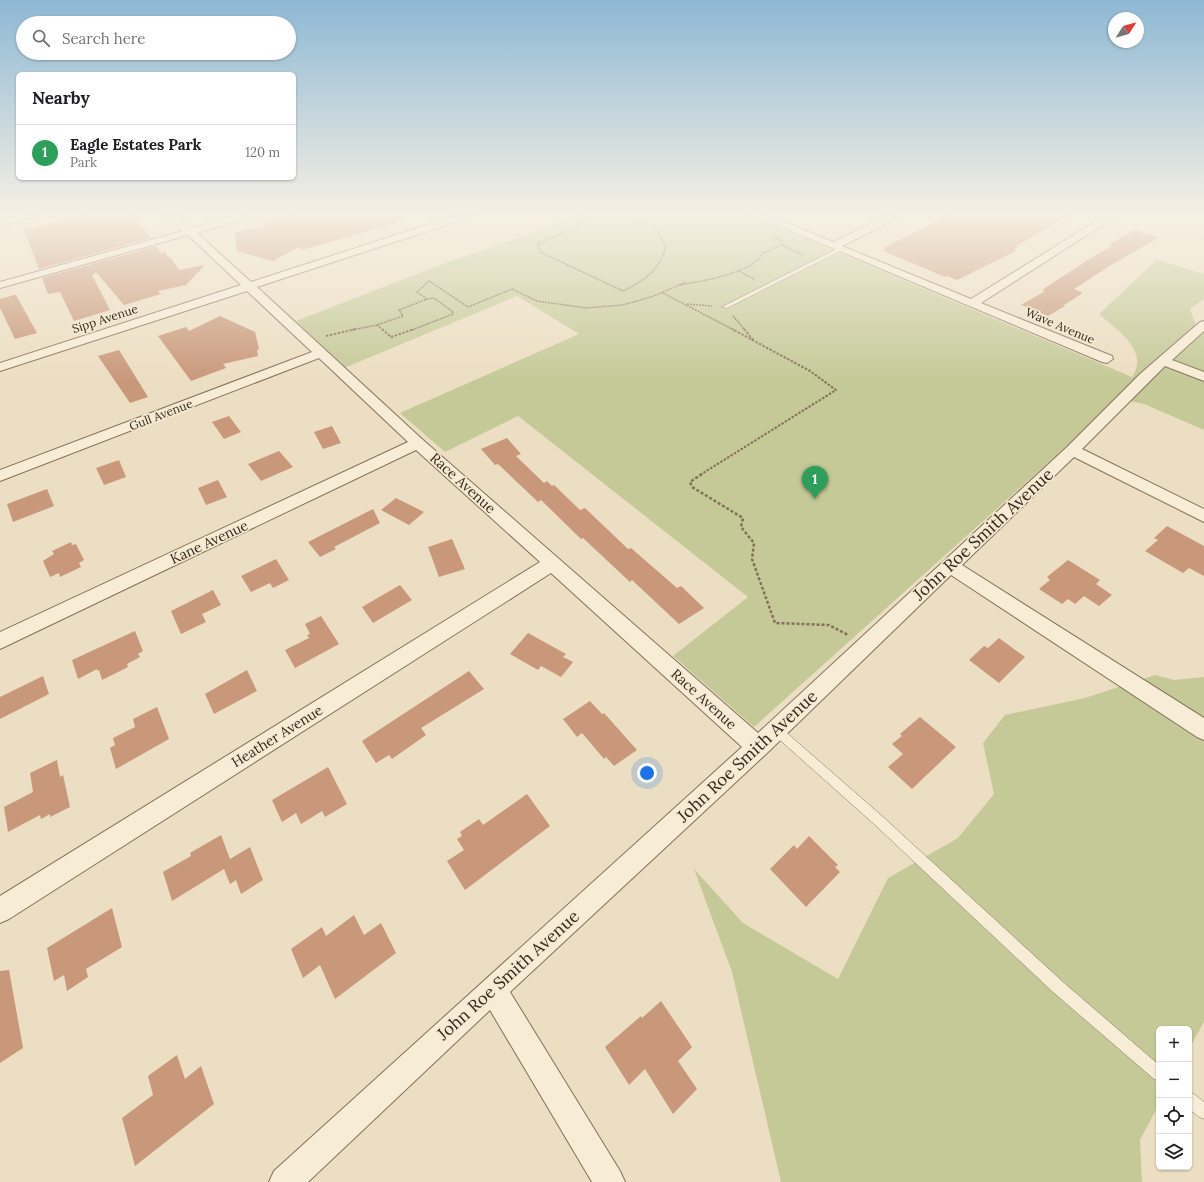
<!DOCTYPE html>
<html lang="en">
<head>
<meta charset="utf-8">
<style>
  :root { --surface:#fff; --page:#f6f6f6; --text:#202124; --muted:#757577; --line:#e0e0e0; --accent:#db2777 }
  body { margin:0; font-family:Lora,serif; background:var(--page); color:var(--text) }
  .controls { position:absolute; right:12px; bottom:12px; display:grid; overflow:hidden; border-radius:6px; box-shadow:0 1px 3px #0004 }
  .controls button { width:36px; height:36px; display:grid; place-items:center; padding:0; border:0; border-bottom:1px solid var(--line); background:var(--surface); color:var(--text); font:20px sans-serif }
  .compass { position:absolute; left:1108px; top:12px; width:36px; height:36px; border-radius:50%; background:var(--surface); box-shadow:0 1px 3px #0004; rotate:54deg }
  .you { position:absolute; left:647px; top:773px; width:14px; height:14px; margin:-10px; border:3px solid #fff; border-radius:50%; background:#1a73e8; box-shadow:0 0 0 6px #1a73e833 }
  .badge { display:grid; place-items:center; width:26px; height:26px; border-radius:50%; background:var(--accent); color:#fff; font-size:13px; font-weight:700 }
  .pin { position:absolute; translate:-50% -33px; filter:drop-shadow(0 1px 2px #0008) }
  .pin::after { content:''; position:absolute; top:21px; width:14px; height:12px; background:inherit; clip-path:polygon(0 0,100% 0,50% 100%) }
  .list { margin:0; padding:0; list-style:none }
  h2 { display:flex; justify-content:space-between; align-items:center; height:52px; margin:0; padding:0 16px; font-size:17px }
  h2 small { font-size:13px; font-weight:400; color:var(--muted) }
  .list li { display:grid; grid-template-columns:26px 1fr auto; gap:12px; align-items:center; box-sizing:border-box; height:56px; padding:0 16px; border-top:1px solid var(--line) }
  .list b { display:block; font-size:15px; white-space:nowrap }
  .list p { margin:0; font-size:13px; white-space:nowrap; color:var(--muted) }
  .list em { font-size:13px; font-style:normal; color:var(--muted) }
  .icon { flex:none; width:22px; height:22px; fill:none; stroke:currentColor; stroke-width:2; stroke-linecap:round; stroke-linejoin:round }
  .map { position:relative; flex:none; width:1204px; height:1182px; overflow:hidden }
  .search { position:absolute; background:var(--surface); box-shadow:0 1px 3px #0004; left:16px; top:16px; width:280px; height:44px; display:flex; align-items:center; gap:10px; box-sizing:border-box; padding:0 14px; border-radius:22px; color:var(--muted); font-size:15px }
  .panel { position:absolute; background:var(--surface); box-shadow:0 1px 3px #0004; left:16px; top:72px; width:280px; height:108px; border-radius:6px }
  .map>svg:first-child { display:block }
  .green { fill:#c5c997 }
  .building { fill:#c9987a }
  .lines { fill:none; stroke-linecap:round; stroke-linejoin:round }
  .lane-casing { stroke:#85705a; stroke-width:1 }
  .street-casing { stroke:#85705a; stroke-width:2 }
  .path-far2 { stroke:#85705a; stroke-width:1.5; stroke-dasharray:2 1; stroke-linecap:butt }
  .path-far1 { stroke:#85705a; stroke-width:2; stroke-dasharray:2.5 1.5; stroke-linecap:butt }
  .path { stroke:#85705a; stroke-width:2.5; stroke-dasharray:3 2; stroke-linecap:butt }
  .lane { fill:#f7ecd5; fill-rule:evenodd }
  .street { fill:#f7ecd5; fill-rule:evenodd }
  .labels { text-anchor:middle; stroke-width:3.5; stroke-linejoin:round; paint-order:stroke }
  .far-street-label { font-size:12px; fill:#35281e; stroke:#f4e9d1 }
  .street-label { font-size:14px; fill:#35281e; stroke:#f4e9d1 }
  .near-street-label { font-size:17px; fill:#35281e; stroke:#f4e9d1 }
</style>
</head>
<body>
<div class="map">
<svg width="1204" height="1182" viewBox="0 0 1204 1182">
  <rect width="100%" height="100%" fill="#ecdec2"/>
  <g class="green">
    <path d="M581 215H750L1132 377C1150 351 1117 330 1099 314L1157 260 1204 274V299L1190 309 1196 326 1204 327V430L1144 404 1119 399 754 727 673 656 748 597 518 416 445 452 400 413 579 334 517 296 344 368 296 321 432 268Z"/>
    <polygon points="1155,675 1174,680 1204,677 1204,1022 1189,1049 1189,1029 1159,1029 1159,1104 1140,1140 1142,1182 781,1182 732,972 694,869 743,923 838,979 888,878 958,838 994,794 983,743 1005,715 1085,698"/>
  </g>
  <g class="building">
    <polygon points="85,215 90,215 92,220 111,215 133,215 151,238 39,269 24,230"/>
    <polygon points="293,215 403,215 403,221 302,250 299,247 273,261 237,251 235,232 264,227 261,224"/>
    <polygon points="950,215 1070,215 1016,246 1019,247 1013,250 1016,251 957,280 947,276 945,277 883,251 886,249 883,248"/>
    <polygon points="1135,230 1158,238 1111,265 1074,289 1083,293 1064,305 1065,306 1048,316 1021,305 1045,291 1042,290 1083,263 1113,245 1110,244"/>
    <polygon points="156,246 161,253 165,252 168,257 170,257 179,270 205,265 186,285 158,291 161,294 124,305 96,272 92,275 110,310 74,321 60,292 48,294 42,278"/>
    <polygon points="14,295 16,295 37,333 15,339 0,308 0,299"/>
    <polygon points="220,316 255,332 259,349 257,350 258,356 223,364 226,368 191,381 158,336 186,327 189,331"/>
    <polygon points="119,350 148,397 130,403 98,356"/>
    <polygon points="229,416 241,432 224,439 212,422"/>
    <polygon points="332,426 341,443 323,449 314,432"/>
    <polygon points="507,438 521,454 516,456 544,483 547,481 552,486 554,485 580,510 585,508 628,549 631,548 677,588 681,586 704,608 679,624 632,580 630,582 583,538 581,539 541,500 538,502 498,464 495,465 481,449"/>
    <polygon points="279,451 293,467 261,481 248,464"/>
    <polygon points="119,460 126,477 104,485 96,468"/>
    <polygon points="218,480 227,497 206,505 198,488"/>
    <polygon points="47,489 54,506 13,522 7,504"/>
    <polygon points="396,498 424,512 409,525 381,510"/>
    <polygon points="373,509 380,523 334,547 336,549 320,557 308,542"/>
    <polygon points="1167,526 1204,546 1204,576 1189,568 1183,573 1145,551 1158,540 1154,538"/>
    <polygon points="452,539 465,569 439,577 428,547"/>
    <polygon points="71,542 72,545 76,544 84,560 79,563 81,567 60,577 59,573 50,577 43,561 54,554 52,551"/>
    <polygon points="276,559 289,580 273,588 270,583 251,592 241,576"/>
    <polygon points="1068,560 1100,580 1096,584 1112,595 1099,606 1084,596 1075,604 1068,599 1062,604 1039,589 1050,580 1047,577"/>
    <polygon points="400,585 412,600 373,623 362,607"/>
    <polygon points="213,590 221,605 202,614 206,622 181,634 171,611"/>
    <polygon points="321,616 339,644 295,668 285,650 309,638 307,635 310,634 305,624"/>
    <polygon points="135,631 143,651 138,654 140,657 127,664 128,667 102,680 99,670 97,671 97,669 78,679 72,660"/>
    <polygon points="528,633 566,654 563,657 573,662 561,677 541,666 538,670 510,654"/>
    <polygon points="999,638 1025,657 999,683 969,660 984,646 988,648"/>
    <polygon points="247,670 257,691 214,714 205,694"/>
    <polygon points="469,671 484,689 421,728 426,735 392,759 389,755 376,763 362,741"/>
    <polygon points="43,676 49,694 0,719 0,697"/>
    <polygon points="590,701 602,714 604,713 637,750 614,766 606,757 604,759 582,733 577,737 563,719"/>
    <polygon points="157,707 169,739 116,769 110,748 115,745 113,738 135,727 133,719"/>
    <polygon points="920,717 956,747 912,789 888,767 903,754 892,744 902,736 900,734"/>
    <polygon points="57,760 60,777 63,775 70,807 50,817 50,814 41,819 40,815 8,832 4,807 33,792 30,773"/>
    <polygon points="328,767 347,804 325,817 322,811 301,824 296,813 282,822 272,800"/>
    <polygon points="527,794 550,826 465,890 447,861 464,850 457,839 462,836 460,832 479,819 483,825"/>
    <polygon points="221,835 230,859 250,847 263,880 241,894 236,880 230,884 224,869 172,901 163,872 191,856 190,853"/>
    <polygon points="809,836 838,865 835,867 840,872 806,907 770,869 794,845 797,849"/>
    <polygon points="112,908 122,947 86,969 88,977 67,991 64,975 54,981 47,948"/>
    <polygon points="354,915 364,935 381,923 396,953 335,999 320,965 303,978 291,949 322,927 326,936"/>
    <polygon points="9,970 23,1048 0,1063 0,971"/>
    <polygon points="661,1001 692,1047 678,1061 697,1089 673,1114 645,1069 629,1085 605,1047 641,1016 642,1018"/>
    <polygon points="177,1055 185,1079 201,1066 214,1104 135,1166 122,1118 153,1095 148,1076"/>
  </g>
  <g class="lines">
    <defs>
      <g id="lane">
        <polygon points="839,248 844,249 727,308 722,307"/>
        <polygon points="776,725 780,727 882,816 1063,982 1159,1065 1159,1081 1154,1079 1053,992 874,824 772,733 771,730 772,727"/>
        <polygon points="1189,1092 1194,1094 1204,1102 1204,1119 1199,1117 1189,1109"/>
      </g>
      <g id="street">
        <polygon points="20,215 37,215 35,217 0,226 0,220"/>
        <polygon points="167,215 178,215 192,228 239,215 255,215 253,217 197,233 251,282 458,215 473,215 471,217 257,287 423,440 758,733 1067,447 1140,374 1200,322 1204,321 1204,331 1172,360 1204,372 1204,381 1165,366 1082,449 1204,509 1204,522 1074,457 962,565 1204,718 1204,740 1197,737 951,575 766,754 510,992 620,1171 625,1182 592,1182 490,1010 308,1182 269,1182 274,1171 742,747 551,573 9,919 0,923 0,896 540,562 416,450 0,649 0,632 408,442 319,358 0,481 0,470 312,352 247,291 0,371 0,363 241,285 188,235 0,288 0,282 183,231"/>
        <polygon points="754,215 768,215 833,242 890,215 903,215 842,246 971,299 1106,215 1118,215 981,303 1112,356 1113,359 1107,363 1102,362"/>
      </g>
    </defs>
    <use href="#lane" class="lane-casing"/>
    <use href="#street" class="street-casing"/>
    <g class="path-far2">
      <path d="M596 215 564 233 538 244 540 252 623 291C644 281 660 270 666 246L655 229 633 215"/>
      <polyline points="782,245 803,255"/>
      <polyline points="739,271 754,279"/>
      <path d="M680 285C702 281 753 273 763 253L782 245V241L772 236"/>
      <polyline points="663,293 734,330"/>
      <polyline points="687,304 712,306"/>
      <polyline points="733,316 745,330"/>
      <polyline points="377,325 383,330"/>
      <polyline points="352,330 377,325 403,316 399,310 427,299 417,292 429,281 468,307 512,289 537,301 586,308 623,305 654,296 686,282"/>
      <polyline points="412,330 453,314 453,312 434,298 427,299"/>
    </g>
    <g class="path-far1">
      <polyline points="382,329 391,337 414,329"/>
      <polyline points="744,329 754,341"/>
      <polyline points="326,336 356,329"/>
      <polyline points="700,475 836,390 810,371 732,329"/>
    </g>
    <polyline class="path" points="702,474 690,482 692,487 743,518 741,527 754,543 752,559 775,623 829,625 848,635"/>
    <use href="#lane" class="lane"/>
    <use href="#street" class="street"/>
  </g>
  <linearGradient id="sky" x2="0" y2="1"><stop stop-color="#8db8d4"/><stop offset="0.56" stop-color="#f6f0e4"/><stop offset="1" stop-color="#f6f0e4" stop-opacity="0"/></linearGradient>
  <rect width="1204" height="381" fill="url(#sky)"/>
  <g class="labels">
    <g class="far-street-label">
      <text transform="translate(105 319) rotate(-18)" y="4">Sipp Avenue</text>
      <text transform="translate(1060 326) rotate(23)" y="4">Wave Avenue</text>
      <text transform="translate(161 415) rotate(-21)" y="4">Gull Avenue</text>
    </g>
    <g class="street-label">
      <text transform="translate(463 483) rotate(42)" y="5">Race Avenue</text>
      <text transform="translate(209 542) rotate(-25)" y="5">Kane Avenue</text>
      <text transform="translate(704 699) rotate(42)" y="5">Race Avenue</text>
      <text transform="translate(277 736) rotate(-32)" y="5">Heather Avenue</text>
    </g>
    <g class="near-street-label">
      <text transform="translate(983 534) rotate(-43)" y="6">John Roe Smith Avenue</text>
      <text transform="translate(747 756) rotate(-43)" y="6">John Roe Smith Avenue</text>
      <text transform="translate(508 975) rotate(-42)" y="6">John Roe Smith Avenue</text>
    </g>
  </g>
</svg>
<div class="controls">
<button>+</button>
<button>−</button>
<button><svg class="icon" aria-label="locate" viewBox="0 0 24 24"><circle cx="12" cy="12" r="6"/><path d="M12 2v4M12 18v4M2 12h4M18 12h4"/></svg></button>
<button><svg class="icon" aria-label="layers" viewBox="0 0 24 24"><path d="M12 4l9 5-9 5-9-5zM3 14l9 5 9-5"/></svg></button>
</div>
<svg class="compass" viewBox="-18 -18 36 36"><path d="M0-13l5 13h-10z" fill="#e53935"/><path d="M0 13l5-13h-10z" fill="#757577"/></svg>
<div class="you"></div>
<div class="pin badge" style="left:815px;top:499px;background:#2e9e5b">1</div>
<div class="search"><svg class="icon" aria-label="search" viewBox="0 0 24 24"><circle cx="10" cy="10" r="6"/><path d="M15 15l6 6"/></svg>Search here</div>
<section class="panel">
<h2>Nearby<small></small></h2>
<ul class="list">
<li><span class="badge" style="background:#2e9e5b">1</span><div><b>Eagle Estates Park</b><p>Park</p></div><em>120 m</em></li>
</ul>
</section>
</div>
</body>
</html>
